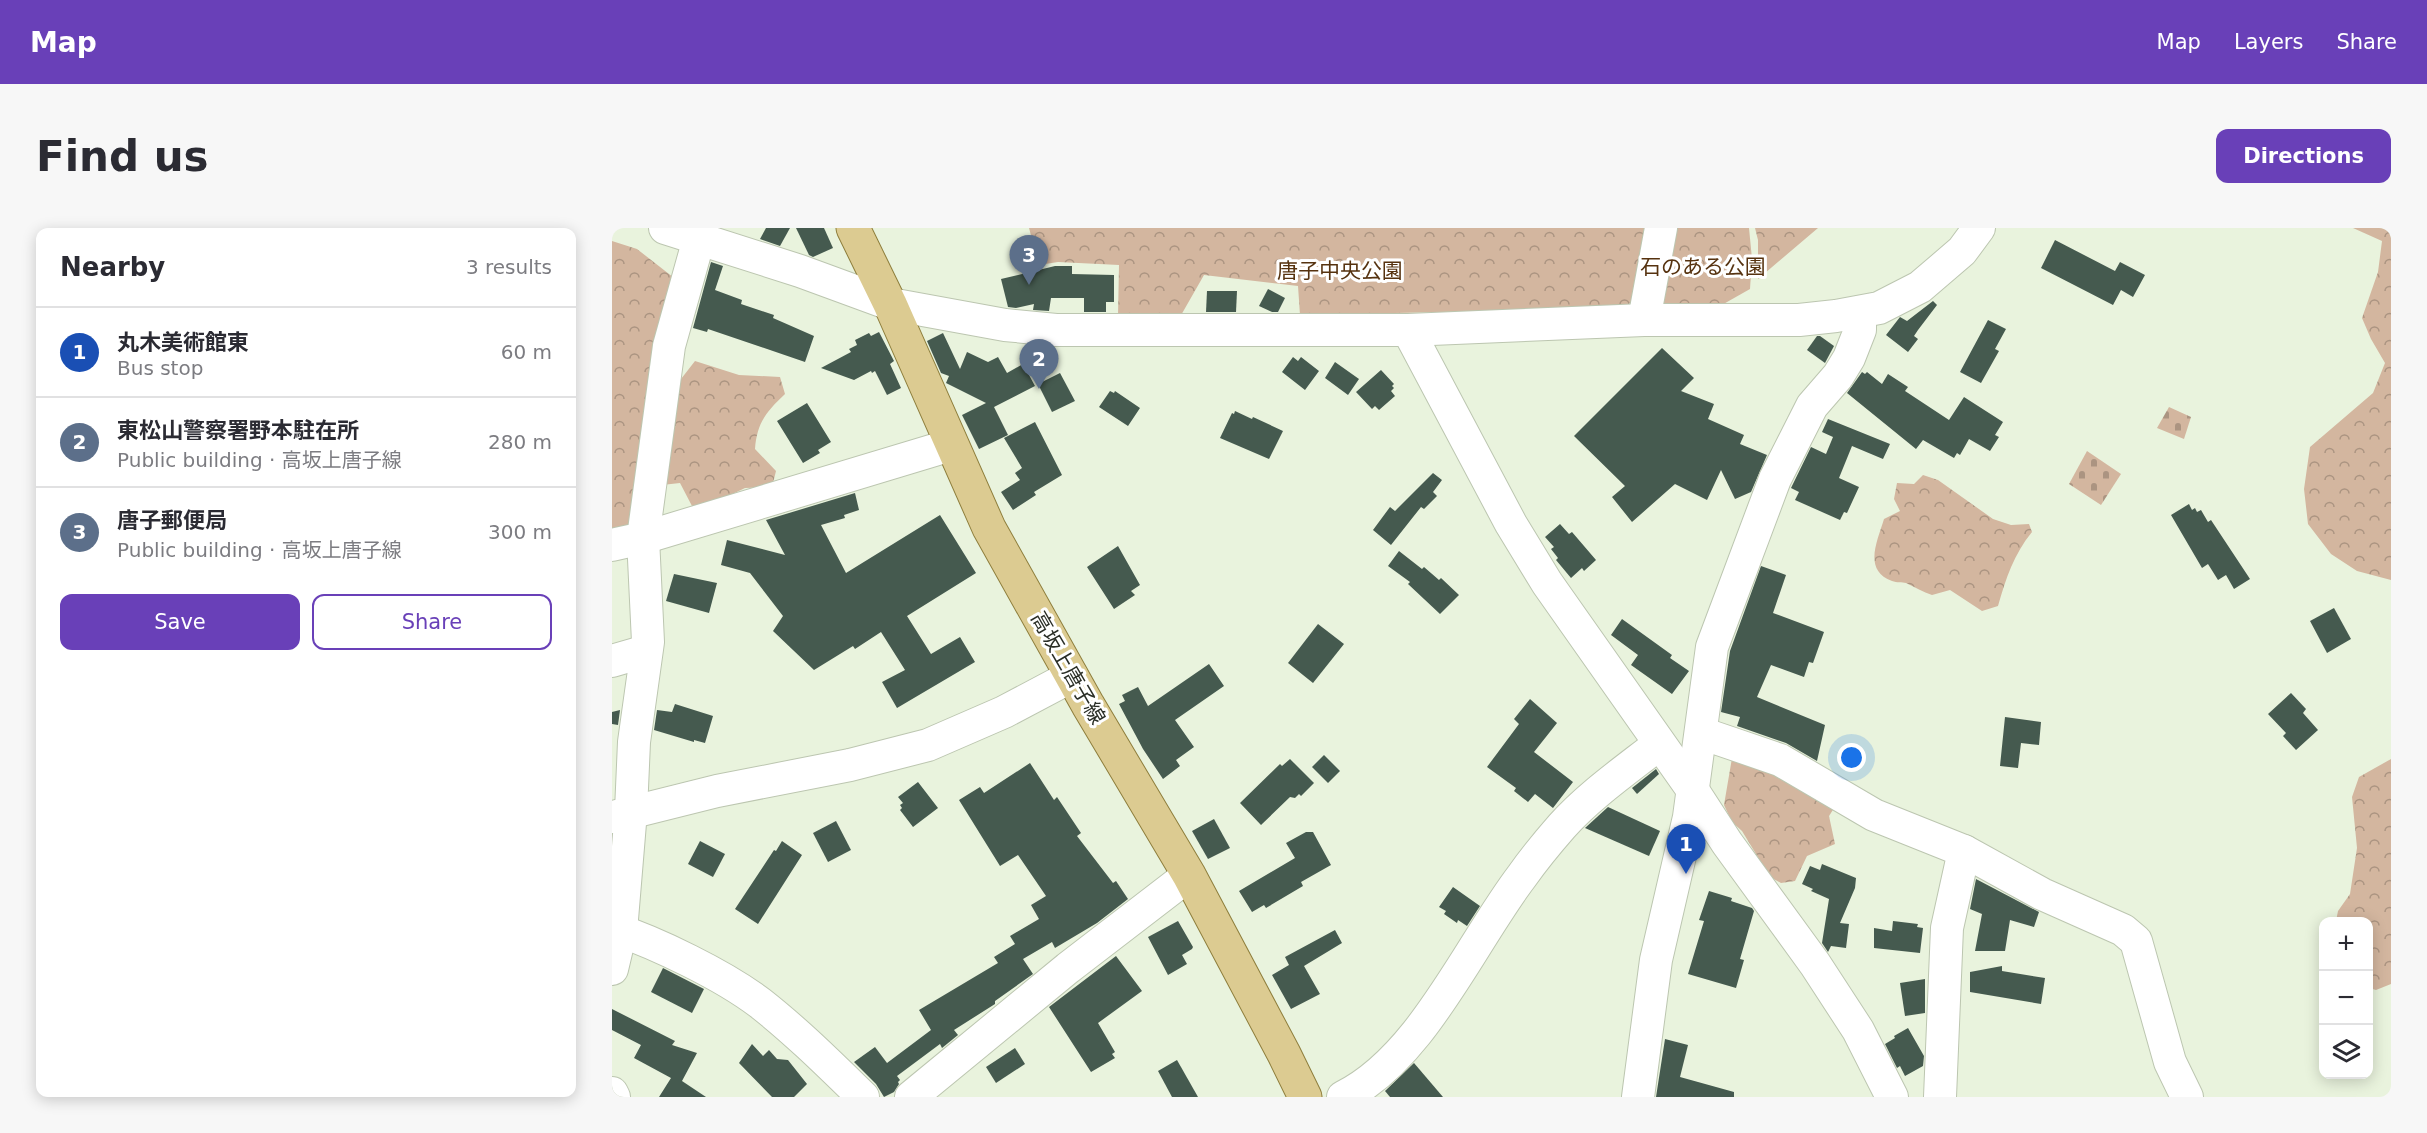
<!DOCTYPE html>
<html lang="en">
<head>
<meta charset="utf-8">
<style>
  :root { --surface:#fff; --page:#f7f7f7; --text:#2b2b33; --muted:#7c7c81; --line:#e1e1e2; --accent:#6940b8 }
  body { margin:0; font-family:"DejaVu Sans","Noto Sans JP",sans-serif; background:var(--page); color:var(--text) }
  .controls { position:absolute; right:18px; bottom:18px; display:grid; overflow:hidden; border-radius:12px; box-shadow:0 3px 15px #0003 }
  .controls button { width:54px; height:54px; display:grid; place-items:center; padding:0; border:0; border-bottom:2px solid var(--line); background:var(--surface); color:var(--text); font:30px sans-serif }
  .you { position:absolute; left:1240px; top:530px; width:21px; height:21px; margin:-15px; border:4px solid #fff; border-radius:50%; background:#1a73e8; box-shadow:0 0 0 9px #1a73e833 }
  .badge { display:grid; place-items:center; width:39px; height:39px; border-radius:50%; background:var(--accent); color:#fff; font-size:20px; font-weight:700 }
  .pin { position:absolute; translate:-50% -50px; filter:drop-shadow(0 2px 3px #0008) }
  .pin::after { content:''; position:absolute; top:32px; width:21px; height:18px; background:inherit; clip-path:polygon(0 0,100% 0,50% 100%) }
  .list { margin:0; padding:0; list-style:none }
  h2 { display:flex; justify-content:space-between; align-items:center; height:78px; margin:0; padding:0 24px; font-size:26px }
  h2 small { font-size:20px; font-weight:400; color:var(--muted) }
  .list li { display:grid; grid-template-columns:39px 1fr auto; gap:18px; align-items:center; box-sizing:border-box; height:90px; padding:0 24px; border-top:2px solid var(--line) }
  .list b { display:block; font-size:22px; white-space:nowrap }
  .list p { margin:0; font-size:20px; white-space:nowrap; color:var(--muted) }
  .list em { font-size:20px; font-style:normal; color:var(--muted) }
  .actions { display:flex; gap:12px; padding:18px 24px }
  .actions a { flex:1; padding:14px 0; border:2px solid var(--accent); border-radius:12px; text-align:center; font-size:21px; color:var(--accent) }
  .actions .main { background:var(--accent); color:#fff }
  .icon { flex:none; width:33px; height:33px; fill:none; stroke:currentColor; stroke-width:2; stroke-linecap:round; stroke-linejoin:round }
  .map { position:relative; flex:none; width:1779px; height:869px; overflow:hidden; border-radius:12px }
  header { display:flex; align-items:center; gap:36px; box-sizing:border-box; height:84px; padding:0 30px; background:var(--accent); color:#fff }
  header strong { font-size:28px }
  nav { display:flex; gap:33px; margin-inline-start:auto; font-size:21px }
  .intro { display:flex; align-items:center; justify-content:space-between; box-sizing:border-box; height:144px; padding:0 36px }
  h1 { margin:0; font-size:42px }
  .button { padding:15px 27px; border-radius:12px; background:var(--accent); color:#fff; font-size:21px; font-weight:700 }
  main { display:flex; gap:36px; padding:0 36px }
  aside { flex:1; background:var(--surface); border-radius:12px; box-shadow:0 3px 15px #0003 }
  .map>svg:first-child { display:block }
  .forest { fill:url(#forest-crowns) }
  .cemetery { fill:url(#cemetery-stones) }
  .building { fill:#455a4f }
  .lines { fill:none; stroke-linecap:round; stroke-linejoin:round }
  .minor-casing { stroke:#bcc6b0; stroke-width:34 }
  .major-casing { stroke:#8e7e3c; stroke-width:35 }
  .minor { stroke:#fff; stroke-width:32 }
  .major { stroke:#dccb91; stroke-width:33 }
  .labels { text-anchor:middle; stroke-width:6; stroke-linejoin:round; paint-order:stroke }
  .park-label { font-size:21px; fill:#56320f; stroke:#fff }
  .street-label { font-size:21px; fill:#2a2e26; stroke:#fff }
</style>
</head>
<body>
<header>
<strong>Map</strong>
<nav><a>Map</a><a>Layers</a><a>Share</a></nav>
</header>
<div class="intro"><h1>Find us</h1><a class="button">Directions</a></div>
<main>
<aside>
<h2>Nearby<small>3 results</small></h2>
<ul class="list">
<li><span class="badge" style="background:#1a4fb4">1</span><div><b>丸木美術館東</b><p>Bus stop</p></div><em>60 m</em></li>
<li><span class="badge" style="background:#5c6f8a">2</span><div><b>東松山警察署野本駐在所</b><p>Public building · 高坂上唐子線</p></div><em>280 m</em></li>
<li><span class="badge" style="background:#5c6f8a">3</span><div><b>唐子郵便局</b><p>Public building · 高坂上唐子線</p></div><em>300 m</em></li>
</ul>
<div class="actions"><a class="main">Save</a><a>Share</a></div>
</aside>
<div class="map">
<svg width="1779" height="869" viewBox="0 0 1779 869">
  <defs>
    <pattern id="forest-crowns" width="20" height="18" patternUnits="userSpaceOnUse" patternTransform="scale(1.5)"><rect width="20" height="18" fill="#d3b69f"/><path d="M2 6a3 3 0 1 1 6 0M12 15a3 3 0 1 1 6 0" fill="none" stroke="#ab9481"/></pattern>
    <pattern id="cemetery-stones" width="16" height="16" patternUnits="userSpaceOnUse" patternTransform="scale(1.5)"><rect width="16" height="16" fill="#d3b69f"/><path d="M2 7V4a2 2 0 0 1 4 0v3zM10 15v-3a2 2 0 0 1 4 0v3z" fill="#ab9481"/></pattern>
  </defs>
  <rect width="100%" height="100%" fill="#e9f3dd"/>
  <g class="forest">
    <polygon points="417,0 1042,0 1025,68 1013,80 688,87 686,58 592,47 568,89 506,88 507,37 446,34 427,37"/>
    <polygon points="1056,0 1137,0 1140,31 1138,61 1108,78 1047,80"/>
    <polygon points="1143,0 1206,0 1146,51 1146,12"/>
    <polygon points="1741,0 1779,0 1779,352 1745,343 1719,326 1696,296 1692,261 1698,219 1761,165 1773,135 1759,111 1750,90 1766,44 1770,13"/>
    <path d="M0 13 25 21 66 53 60 173 69 151 83 133 127 147 168 149 173 166C154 184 145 195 143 221L164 243 160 259 133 260 106 273 80 278 68 255 50 257 24 298 0 305Z"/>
    <path d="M1311 247 1326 252 1381 291 1399 297 1417 296 1420 304C1402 326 1394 350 1386 378L1370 383 1338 362 1320 367C1311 364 1303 359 1294 355 1290 354 1285 355 1280 353 1251 342 1265 314 1272 291L1288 283 1282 271 1285 255 1302 256Z"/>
    <polygon points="1126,526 1226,574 1217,588 1223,616 1195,628 1183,653 1169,655 1158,649 1130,603 1120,594 1112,577 1120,530"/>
    <polygon points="1779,531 1779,756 1764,762 1757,760 1756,694 1724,693 1726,683 1738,666 1745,620 1740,569 1747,549"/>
  </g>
  <g class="cemetery">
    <polygon points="1557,179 1579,189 1572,211 1545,200"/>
    <polygon points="1475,223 1509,246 1489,277 1457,256"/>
  </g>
  <g class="building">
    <polygon points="154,0 178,0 168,18 148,11"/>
    <polygon points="184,0 212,0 221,20 201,29 197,27"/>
    <polygon points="1443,12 1503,43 1508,34 1533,47 1521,69 1509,62 1501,77 1429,40"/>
    <polygon points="99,34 111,38 103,62 130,72 129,76 162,87 161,90 202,108 193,134 96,101 95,104 81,100"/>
    <polygon points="443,38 460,38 460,46 502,47 502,74 494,74 494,84 472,84 472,70 439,70 437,83 421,82 422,76 404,80 396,79 389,51"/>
    <polygon points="656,61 673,70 666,84 660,84 647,78"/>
    <polygon points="595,63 625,63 624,84 594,84"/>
    <polygon points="1321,73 1325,77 1306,102 1302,108 1306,111 1296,124 1274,107 1288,89 1295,93"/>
    <polygon points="1376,92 1394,101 1383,121 1387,123 1369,155 1348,144"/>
    <polygon points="267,104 282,133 278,136 289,160 275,167 263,143 260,145 259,143 242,152 209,140 239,124 237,121 245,117 243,112 257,105 259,108"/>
    <polygon points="331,105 348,141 355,124 376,134 386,129 395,145 411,136 423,158 382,179 396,207 367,221 350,187 374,175 334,155 337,148 329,145 315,113"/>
    <polygon points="1205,108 1208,108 1222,118 1213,135 1195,122"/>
    <polygon points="1050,120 1082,150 1069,163 1102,176 1096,191 1132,207 1128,216 1155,227 1139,264 1123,271 1109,242 1095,272 1063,256 1020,294 1000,269 1013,258 962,208"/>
    <polygon points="681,129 686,133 689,129 707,143 693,162 670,144"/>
    <polygon points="723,134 747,151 736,167 713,150"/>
    <polygon points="769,142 782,156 780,158 782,160 779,163 783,168 767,182 763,178 760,181 744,164"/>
    <polygon points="1250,144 1253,146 1255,144 1270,156 1276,146 1296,159 1293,163 1337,192 1352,169 1391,194 1383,207 1387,209 1378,223 1357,211 1348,227 1345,225 1342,230 1311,212 1304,221 1235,165"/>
    <polygon points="448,145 463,173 440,184 426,156"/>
    <polygon points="498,163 502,165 503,163 528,180 516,198 487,179"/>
    <polygon points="195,175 219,214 206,222 208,225 191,235 165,193"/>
    <polygon points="623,183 640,191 641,189 671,203 657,231 608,210 620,185 622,186"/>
    <polygon points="1216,191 1278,216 1271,231 1240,218 1227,250 1247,259 1235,285 1232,284 1228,292 1183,272 1187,264 1179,260 1199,219 1214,226 1221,209 1210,204"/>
    <polygon points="423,194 450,247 422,264 424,267 401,282 389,264 408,252 403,245 410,240 392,210"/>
    <polygon points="821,245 830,252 821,264 825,268 812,281 809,279 779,317 761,302 778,279 783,283"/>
    <polygon points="243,265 247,282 232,287 233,290 209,297 234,345 328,287 364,345 295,388 319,426 348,409 363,434 285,480 270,454 293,442 269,404 243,421 241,418 202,442 161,403 171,388 138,345 109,337 115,312 173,327 154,292"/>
    <polygon points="1577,276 1580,282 1583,280 1585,284 1589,282 1596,294 1599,292 1638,351 1622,361 1614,347 1606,352 1596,336 1590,340 1559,287"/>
    <polygon points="948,296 957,306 960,304 984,332 972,343 970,340 959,350 944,332 946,330 939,321 942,319 933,309"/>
    <polygon points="506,318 528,357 519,363 523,367 502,381 475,339"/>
    <polygon points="787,323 810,341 812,339 827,352 829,350 847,367 828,386 796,356 798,354 776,338"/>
    <polygon points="1149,338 1174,347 1161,385 1212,404 1201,435 1197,434 1192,449 1159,437 1145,469 1213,497 1205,533 1174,515 1125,498 1128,489 1109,484 1118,423"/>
    <polygon points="62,346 105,355 97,385 54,373"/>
    <polygon points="1722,380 1739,411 1715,425 1698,393"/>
    <polygon points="1010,391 1060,427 1058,430 1077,443 1060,466 1019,437 1026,427 999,407"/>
    <polygon points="706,396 732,416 701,455 676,435"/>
    <polygon points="597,436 612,458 563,492 582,519 564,532 568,538 551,551 531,521 507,476 513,473 510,467 526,459 536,478"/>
    <polygon points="1679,465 1694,481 1691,485 1706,502 1684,522 1671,508 1674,505 1656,486"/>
    <polygon points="918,471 945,495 922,524 961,554 941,580 923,566 916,574 902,563 904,560 875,539 907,496 902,491"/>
    <polygon points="63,476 101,488 93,515 82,512 82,514 42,502 45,482 60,484"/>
    <polygon points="8,482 6,497 0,496 0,484"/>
    <polygon points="1393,489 1429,494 1427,517 1409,515 1406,540 1388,538"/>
    <polygon points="712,527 728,543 716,555 700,539"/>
    <polygon points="678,531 702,555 689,568 687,566 683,570 678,569 649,597 628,575 668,536 670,538"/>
    <polygon points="418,535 442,572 445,569 469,605 465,608 501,655 504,653 516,671 485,695 443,720 440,714 411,731 421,746 383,773 383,776 342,802 346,807 330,820 328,816 285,848 288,852 286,854 287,856 282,864 272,869 264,856 242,834 263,819 275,835 319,802 307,782 386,735 382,729 403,716 398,708 427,691 419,677 434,668 406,627 388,638 347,572 368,559 372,565"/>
    <polygon points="1044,541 1047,546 1025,566 1020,560"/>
    <polygon points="306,554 326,580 301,599 288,582 290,580 288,577 291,575 286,569"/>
    <polygon points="996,579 1048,603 1037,628 973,600"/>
    <polygon points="602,591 618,620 596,631 580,603"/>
    <polygon points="224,593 239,622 216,634 201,605"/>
    <polygon points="694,604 701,604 719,637 689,654 691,658 654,680 652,677 640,684 627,663 683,630 674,615"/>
    <polygon points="88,613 113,626 101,649 76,636"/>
    <polygon points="170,613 190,627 146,696 123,681 162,622 164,623"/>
    <polygon points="1210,636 1244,650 1243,660 1228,695 1237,696 1234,720 1219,718 1216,724 1210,715 1217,671 1199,663 1201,661 1190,656 1198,638 1208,642"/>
    <polygon points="1364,651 1427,684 1422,699 1398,692 1393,723 1363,723 1370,686 1358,681"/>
    <polygon points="841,659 868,678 855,698 846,692 845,695 832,686 834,683 827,679"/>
    <polygon points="1097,663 1120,670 1119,673 1140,680 1142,683 1128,731 1132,732 1124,760 1076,746 1092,693 1087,692"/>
    <polygon points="566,693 581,719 580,721 570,727 575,736 556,747 536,709"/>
    <polygon points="1281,693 1306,696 1305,699 1311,700 1308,725 1262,720 1262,700 1280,703"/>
    <polygon points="723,702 730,715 692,738 708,766 679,781 660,747 677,737 673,729"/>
    <polygon points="504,728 530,763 486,795 503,824 500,826 503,830 479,844 437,779"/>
    <polygon points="1390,738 1390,743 1433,750 1429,776 1358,764 1358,744"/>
    <polygon points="51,740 92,761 80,785 39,764"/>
    <polygon points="1313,751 1313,785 1293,788 1288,755"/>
    <polygon points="0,781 63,813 60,817 85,825 70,853 94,869 47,869 59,850 22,830 29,817 0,802"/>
    <polygon points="1296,800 1312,828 1311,838 1293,848 1288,838 1285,840 1273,816 1283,810 1282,808"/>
    <polygon points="1053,811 1076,817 1068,849 1122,864 1122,869 1044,869"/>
    <polygon points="140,816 151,828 157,822 165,831 176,832 195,856 182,869 160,869 127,835"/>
    <polygon points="403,820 413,836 384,855 374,839"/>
    <polygon points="565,832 586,869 560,869 546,843"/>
    <polygon points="802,835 831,869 778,869 773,863"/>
  </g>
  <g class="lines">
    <defs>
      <g id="minor">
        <polyline points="53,0 188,43 278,76 393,97 444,102 796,102 1032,92 1187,92 1224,88 1267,80 1308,59 1350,23 1367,0"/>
        <polyline points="1032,92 1049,0"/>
        <polyline points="796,102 899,296 935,355 1080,561 1115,615 1203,736 1246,802 1280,869"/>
        <polyline points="0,317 31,310 339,217"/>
        <polyline points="0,433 34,423"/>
        <polyline points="1089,505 1168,532 1262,587 1352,623 1335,700 1328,869"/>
        <polyline points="1,589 105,563 238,537 316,517 392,484 460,448"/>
        <polyline points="1352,623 1430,666 1511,702 1524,713 1558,834 1575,869"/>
        <path d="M0 700C45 715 111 747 148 775 185 804 218 837 251 869"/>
        <polyline points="0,741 9,703 19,583 22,514 36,414 31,310 57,118 90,0"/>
        <polyline points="0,865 2,869"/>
        <polyline points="299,869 456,740 577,647"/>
        <path d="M731 869C810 830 858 716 910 648 922 631 936 614 950 598 978 567 1014 542 1047 516"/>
        <polyline points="1026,869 1044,732 1077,589 1100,419 1163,251 1200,178 1226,148 1237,130 1248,102 1248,84"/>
      </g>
      <polyline id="major" points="241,0 278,76 377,300 476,477 577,647 672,826 693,869"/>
    </defs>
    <use href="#minor" class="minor-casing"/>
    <use href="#major" class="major-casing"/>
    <use href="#minor" class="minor"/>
    <use href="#major" class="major"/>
  </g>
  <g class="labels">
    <g class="park-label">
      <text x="1091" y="46">石のある公園</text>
      <text x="728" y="50">唐子中央公園</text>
    </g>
    <g class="street-label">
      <text transform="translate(456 440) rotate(60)" y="7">高坂上唐子線</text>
    </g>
  </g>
</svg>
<div class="controls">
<button>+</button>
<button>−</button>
<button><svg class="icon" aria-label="layers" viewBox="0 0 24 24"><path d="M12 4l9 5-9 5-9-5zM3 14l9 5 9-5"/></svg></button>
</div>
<div class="you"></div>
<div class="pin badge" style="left:1074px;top:646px;background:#1a4fb4">1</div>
<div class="pin badge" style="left:427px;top:161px;background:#5c6f8a">2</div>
<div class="pin badge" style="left:417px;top:57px;background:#5c6f8a">3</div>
</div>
</main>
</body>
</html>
